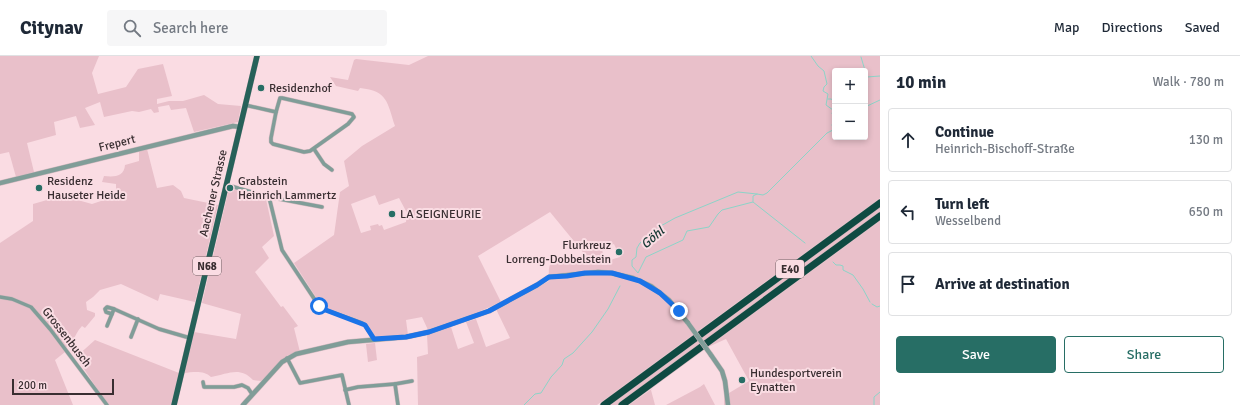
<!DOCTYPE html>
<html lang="en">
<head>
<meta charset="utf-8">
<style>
  :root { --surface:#fff; --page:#f6f6f7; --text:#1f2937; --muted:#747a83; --line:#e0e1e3; --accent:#276e65 }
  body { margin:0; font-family:Signika,sans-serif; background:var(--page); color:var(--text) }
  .controls { position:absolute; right:12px; top:12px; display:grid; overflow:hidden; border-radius:4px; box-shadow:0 2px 6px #0003 }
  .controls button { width:36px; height:36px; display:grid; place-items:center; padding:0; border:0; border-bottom:1px solid var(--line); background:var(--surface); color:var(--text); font:20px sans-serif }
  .scale { position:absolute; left:12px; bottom:10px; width:102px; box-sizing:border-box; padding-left:4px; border:2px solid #392e31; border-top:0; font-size:11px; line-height:14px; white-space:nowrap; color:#392e31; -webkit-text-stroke:3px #fadce3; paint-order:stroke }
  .stop { position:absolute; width:12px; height:12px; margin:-9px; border:3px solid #1a73e8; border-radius:50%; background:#fff }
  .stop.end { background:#1a73e8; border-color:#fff; box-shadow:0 1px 4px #0008 }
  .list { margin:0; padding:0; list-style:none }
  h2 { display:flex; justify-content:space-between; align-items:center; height:52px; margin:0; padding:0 16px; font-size:17px }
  h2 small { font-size:13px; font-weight:400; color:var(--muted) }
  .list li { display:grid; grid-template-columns:26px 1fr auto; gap:12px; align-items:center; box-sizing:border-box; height:64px; margin:0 8px 8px; padding:0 8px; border:1px solid var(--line); border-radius:4px }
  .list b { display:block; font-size:15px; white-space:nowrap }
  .list p { margin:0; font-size:13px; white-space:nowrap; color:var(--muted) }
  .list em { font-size:13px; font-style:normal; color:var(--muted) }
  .actions { display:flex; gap:8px; padding:12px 16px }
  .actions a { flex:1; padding:9px 0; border:1px solid var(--accent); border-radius:4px; text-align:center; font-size:14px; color:var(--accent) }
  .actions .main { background:var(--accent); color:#fff }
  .icon { flex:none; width:22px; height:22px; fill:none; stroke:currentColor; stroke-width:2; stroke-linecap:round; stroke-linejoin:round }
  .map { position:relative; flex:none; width:880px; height:349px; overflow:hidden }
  header { display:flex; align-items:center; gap:24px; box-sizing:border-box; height:56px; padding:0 20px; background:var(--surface); border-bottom:1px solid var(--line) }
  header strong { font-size:19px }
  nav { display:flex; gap:22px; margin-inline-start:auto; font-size:14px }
  .search { width:280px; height:36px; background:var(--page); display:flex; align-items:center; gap:10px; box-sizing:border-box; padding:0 14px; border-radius:4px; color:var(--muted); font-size:15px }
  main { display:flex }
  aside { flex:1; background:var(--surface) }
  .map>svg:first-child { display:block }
  .green { fill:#e9c0ca; fill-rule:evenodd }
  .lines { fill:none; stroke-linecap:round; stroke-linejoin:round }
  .stream { stroke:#8cd4c8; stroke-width:1 }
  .minor-casing { stroke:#d3b9bf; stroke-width:4.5 }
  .tertiary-casing { stroke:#d3b9bf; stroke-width:5.5 }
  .primary-casing { stroke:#d3b9bf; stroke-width:6 }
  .motorway-casing { stroke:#d3b9bf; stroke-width:8 }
  .minor { stroke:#809d98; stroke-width:3.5 }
  .tertiary { stroke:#809d98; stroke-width:4.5 }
  .primary { stroke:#266159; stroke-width:5.5 }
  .motorway { stroke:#0f4a42; stroke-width:7 }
  .tertiary-bridge-casing { stroke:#d3b9bf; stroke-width:5.5; stroke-linecap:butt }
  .tertiary-bridge { stroke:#809d98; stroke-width:4.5 }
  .route { stroke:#1a73e8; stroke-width:5 }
  .poi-dot { fill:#276e65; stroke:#fadce3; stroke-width:1.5 }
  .labels { text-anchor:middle; stroke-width:4; stroke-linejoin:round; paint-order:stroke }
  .shield { fill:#fadce3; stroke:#736266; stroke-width:1 }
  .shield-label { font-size:11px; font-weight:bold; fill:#392e31 }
  .poi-label { font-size:12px; fill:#392e31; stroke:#fadce3; text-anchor:start }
  .street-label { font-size:12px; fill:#392e31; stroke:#fadce3 }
  .water-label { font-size:13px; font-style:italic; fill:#123631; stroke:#fadce3 }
</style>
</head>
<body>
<header>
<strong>Citynav</strong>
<div class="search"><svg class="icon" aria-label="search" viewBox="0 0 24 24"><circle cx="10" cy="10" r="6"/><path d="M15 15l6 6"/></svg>Search here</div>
<nav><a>Map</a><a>Directions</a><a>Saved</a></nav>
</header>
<main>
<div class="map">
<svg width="880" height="349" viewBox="0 0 880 349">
  <rect width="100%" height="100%" fill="#fadce3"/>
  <g class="green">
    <polygon points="0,0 99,0 92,17 98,38 126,31 138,13 163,8 172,40 157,43 157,48 169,45 183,45 204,39 218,48 241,50 238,66 194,76 186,52 171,54 169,49 158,51 159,56 154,57 151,53 139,56 132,55 104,61 100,46 85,52 95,69 80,72 76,60 54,66 56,79 27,87 34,116 16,121 9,96 0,98"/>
    <path d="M428 0H880V142L597 349H418L417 301 428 298 427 279 451 271 458 293 474 287 466 266 476 263 486 291 510 282 496 253 549 225C549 216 547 207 556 202L587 204 582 195 550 156 478 200 501 246 474 258 428 274 422 261 406 264 408 279 371 282 364 269 323 252 294 207 334 179 340 136 349 130 344 105 362 90 395 70C387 46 388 35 360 32L358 35 336 30 330 21 348 24 354 4 356 3 409 9ZM835 15H865V81H835ZM375 139 379 149 399 142 407 157 406 166 384 174 382 169 379 170 378 168 370 170 371 174 361 177 351 148ZM614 188 620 201 610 204H604L602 193Z"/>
    <path d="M147 93 157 132 173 129 181 135 184 142 218 149 195 246 160 238 158 245 121 228 100 234 93 241 86 246 87 254 95 257V260L85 272 82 270C77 275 76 280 72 285 68 289 66 290 65 296L55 304 73 349H0V187L33 165V148L75 136 71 141 74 143 92 148 116 140V128L102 126 104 120C114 121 124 121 125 109L139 105V95Z"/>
    <path d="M229 132 266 143 274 180 262 191 269 202 255 216 281 251 283 250 298 270 294 272 300 296 288 299 261 325 253 324C240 310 228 318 211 321 204 314 193 316 184 317L194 276 236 283 241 258 202 247Z"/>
    <polygon points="880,149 880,158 619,349 607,349"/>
    <polygon points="880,165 880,349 724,349 724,340 749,325 726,283 708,291"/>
    <polygon points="95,284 179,317 171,349 108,349 76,301"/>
    <polygon points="375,287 377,304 368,306 366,288"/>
    <polygon points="704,328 715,349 666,349 700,331"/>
    <polygon points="653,332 651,334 655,349 629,349"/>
  </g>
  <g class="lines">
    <g class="stream">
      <polyline points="811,0 818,10 824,15 827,28 824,31 823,35 828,38 826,49 833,54 832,58 835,59"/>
      <polyline points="861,1 867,21 865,23"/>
      <polyline points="867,21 880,20"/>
      <polyline points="828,43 831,43 835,45"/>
      <polyline points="865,51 880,44"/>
      <polyline points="832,69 835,63"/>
      <polyline points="753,145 753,140 757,138 763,139 767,137 827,77 835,73"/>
      <polyline points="753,146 722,154 718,158 709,171 687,175 683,184 646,201 638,217 632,210 632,204 636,201 637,192 640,187 659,171 675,162 738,136 757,138"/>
      <polyline points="753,146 805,187"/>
      <polyline points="833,206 836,209 840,209 843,210 843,214 853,219 863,233 870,246"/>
      <polyline points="872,248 877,251 880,250"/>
      <polyline points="524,349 535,338 541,337 551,321 562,309 564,303 573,297 592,276 608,253 620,230"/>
      <polyline points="874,349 874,341 880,336"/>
    </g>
    <defs>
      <g id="minor">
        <polygon points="280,42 282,42 352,58 354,61 348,68 310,95 304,96 273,88 271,86 271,82 276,56"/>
        <polyline points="245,49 276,56"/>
        <polyline points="314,93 324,108 332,114"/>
        <polyline points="227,129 269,141 322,151"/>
        <polyline points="269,141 282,194 319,250 323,253 362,267 365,269 374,283"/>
        <polyline points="0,241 12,243 31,251 50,273 107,349"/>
        <polyline points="112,258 106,256 105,253 107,251 114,253"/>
        <polyline points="107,270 114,253 159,273 190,282"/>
        <polyline points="131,281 138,263"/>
        <polyline points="287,302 300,327 342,319 349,349"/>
        <polyline points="203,326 204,331 234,331 242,329 248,332 252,338"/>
        <polyline points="345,334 358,331 395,328"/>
        <polyline points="398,349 395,328 412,325"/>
      </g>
      <g id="tertiary">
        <polyline points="0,127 233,70 240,71"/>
        <polyline points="711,299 722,315 725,325 728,349"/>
        <polyline points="243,349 282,306 296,298 348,286 406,281 429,276 489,255 537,229 549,221 598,216 611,217 633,222 651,230 669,244 688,267"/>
      </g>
      <polyline id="primary" points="174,349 257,0"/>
      <g id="motorway">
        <polyline points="604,349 880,147"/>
        <polyline points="622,349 880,160"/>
      </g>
    </defs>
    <use href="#minor" class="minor-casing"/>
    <use href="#tertiary" class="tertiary-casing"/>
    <use href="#primary" class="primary-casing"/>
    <use href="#motorway" class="motorway-casing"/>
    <use href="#minor" class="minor"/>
    <use href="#tertiary" class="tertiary"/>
    <use href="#primary" class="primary"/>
    <use href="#motorway" class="motorway"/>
    <defs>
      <polyline id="tertiary-bridge" points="688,267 711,299"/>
    </defs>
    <use href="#tertiary-bridge" class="tertiary-bridge-casing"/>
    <use href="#tertiary-bridge" class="tertiary-bridge"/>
  </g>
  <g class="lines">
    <polyline class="route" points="319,250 323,253 365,269 374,283 406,281 429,276 489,255 537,229 549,221 567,220 585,217 612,217 640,225 660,237 679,255"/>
  </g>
  <g class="poi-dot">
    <circle cx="261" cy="32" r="4"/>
    <circle cx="39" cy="132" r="4"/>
    <circle cx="230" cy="132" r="4"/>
    <circle cx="392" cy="158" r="4"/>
    <circle cx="619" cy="196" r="4"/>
    <circle cx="742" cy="324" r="4"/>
  </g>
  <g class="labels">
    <g class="shield">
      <rect x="193" y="201" width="28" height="18" rx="3"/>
      <rect x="776" y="204" width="28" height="18" rx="3"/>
    </g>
    <g class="shield-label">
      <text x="207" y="214">N68</text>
      <text x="790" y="217">E40</text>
    </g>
    <g class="poi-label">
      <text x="269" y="36">Residenzhof</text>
      <text x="47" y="129">Residenz<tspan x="47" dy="14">Hauseter Heide</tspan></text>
      <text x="238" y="129">Grabstein<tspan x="238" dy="14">Heinrich Lammertz</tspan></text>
      <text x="400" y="162">LA SEIGNEURIE</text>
      <text x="611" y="193" text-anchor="end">Flurkreuz<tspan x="611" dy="14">Lorreng-Dobbelstein</tspan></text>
      <text x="750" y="321">Hundesportverein<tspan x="750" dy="14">Eynatten</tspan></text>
    </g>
    <g class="street-label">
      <text transform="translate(117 87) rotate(-14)" y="4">Frepert</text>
      <text transform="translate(213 137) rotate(-77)" y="4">Aachener Strasse</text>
      <text transform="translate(67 281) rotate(52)" y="4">Grossenbusch</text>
    </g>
    <g class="water-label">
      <text transform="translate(652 181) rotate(-41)" y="5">Göhl</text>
    </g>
  </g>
</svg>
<div class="controls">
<button>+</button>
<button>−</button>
</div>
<div class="scale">200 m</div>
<div class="stop" style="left:319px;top:250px"></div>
<div class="stop end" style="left:679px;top:255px"></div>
</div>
<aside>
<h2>10 min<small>Walk · 780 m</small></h2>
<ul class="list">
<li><svg class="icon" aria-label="ahead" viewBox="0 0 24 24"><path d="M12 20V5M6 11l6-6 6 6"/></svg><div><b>Continue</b><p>Heinrich-Bischoff-Straße</p></div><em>130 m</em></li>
<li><svg class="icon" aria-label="left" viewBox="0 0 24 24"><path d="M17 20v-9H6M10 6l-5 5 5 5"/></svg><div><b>Turn left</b><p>Wesselbend</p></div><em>650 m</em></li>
<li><svg class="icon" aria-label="arrive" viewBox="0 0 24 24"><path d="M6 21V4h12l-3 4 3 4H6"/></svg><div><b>Arrive at destination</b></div></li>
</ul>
<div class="actions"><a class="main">Save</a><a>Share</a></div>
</aside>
</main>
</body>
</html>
